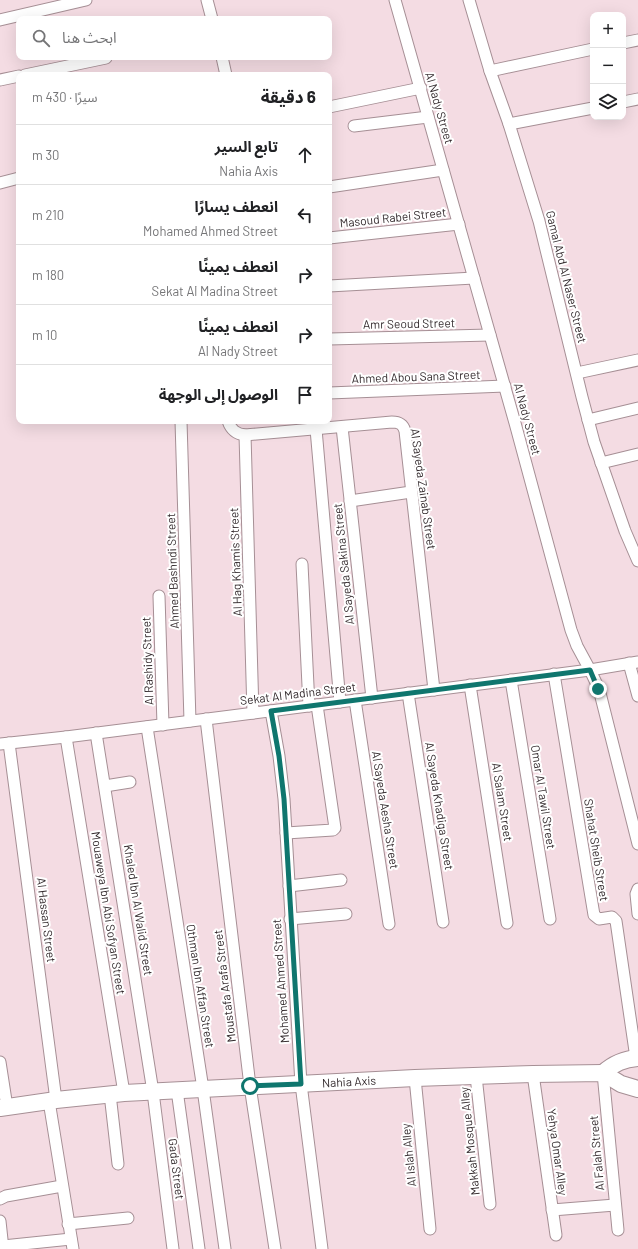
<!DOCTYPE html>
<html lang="ar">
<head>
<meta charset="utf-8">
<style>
  :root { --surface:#fff; --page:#f6f6f6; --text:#202124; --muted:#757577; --line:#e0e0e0 }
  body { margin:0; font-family:Barlow,"Noto Sans Arabic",sans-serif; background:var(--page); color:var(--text); direction:rtl }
  .controls { position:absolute; right:12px; top:12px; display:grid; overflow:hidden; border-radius:8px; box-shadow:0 4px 16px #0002 }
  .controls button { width:36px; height:36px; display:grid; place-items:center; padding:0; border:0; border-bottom:1px solid var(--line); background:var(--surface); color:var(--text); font:20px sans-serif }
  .stop { position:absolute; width:12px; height:12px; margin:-9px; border:3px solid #0f766e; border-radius:50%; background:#fff }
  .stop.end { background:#0f766e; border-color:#fff; box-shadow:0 1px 4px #0008 }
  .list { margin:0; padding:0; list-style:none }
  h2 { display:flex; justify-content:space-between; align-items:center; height:52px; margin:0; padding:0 16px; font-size:17px }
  h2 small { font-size:13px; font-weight:400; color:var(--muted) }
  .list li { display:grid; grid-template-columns:26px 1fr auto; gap:12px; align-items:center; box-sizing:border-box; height:60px; padding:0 16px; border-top:1px solid var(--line) }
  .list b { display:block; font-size:15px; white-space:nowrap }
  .list p { margin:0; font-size:13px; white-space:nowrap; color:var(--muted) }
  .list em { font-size:13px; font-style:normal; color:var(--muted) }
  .icon { flex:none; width:22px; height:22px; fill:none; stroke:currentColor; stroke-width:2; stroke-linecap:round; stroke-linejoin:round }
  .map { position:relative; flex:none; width:638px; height:1249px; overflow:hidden; direction:ltr }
  .search { position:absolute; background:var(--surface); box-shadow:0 4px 16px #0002; left:16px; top:16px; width:316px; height:44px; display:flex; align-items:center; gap:10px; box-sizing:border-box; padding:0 14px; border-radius:8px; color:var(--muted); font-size:15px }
  .panel { position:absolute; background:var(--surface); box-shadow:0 4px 16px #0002; left:16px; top:72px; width:316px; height:352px; border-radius:8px; direction:rtl }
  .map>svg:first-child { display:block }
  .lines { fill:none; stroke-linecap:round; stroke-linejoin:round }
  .street-casing { stroke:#a68f95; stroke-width:13 }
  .secondary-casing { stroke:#a68f95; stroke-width:18 }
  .street { stroke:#fff; stroke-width:11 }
  .secondary { stroke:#fff; stroke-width:16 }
  .route { stroke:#0f766e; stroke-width:5 }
  .labels { text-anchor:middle; stroke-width:4; stroke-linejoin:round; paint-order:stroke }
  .street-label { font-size:12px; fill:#342b2e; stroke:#fff }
</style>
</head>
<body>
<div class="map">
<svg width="638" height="1249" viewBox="0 0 638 1249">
  <rect width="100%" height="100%" fill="#f4dce3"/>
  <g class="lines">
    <defs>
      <g id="street">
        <polyline points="207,0 212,19"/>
        <polyline points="395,0 515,423 571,630 577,646 590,670 599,689 638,844"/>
        <polyline points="469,0 490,71 509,124 539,221 582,397 594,442 625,531 638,561"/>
        <polyline points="0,20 86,0"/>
        <polyline points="623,43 638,40"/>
        <polyline points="222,57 226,75"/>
        <polyline points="490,71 593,49"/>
        <polyline points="25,75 106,58"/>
        <polyline points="0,80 19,76"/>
        <polyline points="623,102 638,99"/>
        <polyline points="329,107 421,88"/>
        <polyline points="509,124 593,108"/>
        <polyline points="354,126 428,117"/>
        <polyline points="0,183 19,178"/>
        <polyline points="329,187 443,170"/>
        <polyline points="329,238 459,224"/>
        <polyline points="329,286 474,278"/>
        <polyline points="329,339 490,335"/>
        <polyline points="577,373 638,360"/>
        <polyline points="329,393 505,386"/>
        <polyline points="588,420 638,408"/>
        <polyline points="181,421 190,721"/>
        <path d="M228 421C231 430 236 434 245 435L392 422C399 422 403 424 405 431L434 690"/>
        <polyline points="342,427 372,698"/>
        <polyline points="316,429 340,702"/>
        <polyline points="245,435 253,713"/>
        <polyline points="601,463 638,454"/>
        <polyline points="350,501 411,492"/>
        <polyline points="302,564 309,706"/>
        <polyline points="159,596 163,725"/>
        <polyline points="629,663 638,696"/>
        <polyline points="554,674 594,915 599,919 612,917 616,921 636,1058"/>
        <polyline points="511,680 550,919"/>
        <polyline points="470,685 507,923"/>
        <polyline points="408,693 443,922"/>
        <polyline points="355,700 389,924"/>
        <polyline points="271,711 279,756 284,799 301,1084 322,1249"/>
        <polyline points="206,719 250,1086 275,1249"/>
        <polyline points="147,727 203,1089 225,1249"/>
        <polyline points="96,733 153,1092 173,1249"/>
        <polyline points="66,737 124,1093"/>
        <polyline points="9,743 56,1100"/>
        <polyline points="0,744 66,737 590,670 638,662"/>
        <polyline points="105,786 130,782"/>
        <polyline points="286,833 333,830 335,828 317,705"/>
        <polyline points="289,886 341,880"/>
        <polyline points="638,889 636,894 638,914"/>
        <polyline points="290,919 346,914"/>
        <polyline points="0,1062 7,1107"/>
        <polyline points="603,1073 618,1230"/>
        <polyline points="533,1074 556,1235"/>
        <polyline points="476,1076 490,1204"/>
        <polyline points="415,1078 430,1229"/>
        <polyline points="177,1090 199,1249"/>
        <polyline points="110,1094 118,1164"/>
        <polyline points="49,1101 73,1249"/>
        <polyline points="0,1199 6,1196 62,1186"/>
        <polyline points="552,1210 615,1205"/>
        <polyline points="0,1221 3,1249"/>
        <polyline points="68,1224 128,1218"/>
        <polyline points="3,1246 71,1239"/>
      </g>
      <g id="secondary">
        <path d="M603 1073C614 1063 624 1059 638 1058"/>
        <polyline points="0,1108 56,1100 124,1093 415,1078 533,1074 603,1073 621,1084 638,1089"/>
      </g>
    </defs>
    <use href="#street" class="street-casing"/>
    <use href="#secondary" class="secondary-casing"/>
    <use href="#street" class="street"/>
    <use href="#secondary" class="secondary"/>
  </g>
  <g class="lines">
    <polyline class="route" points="250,1086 301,1084 284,799 279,756 271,711 590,670 598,689"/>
  </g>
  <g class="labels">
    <g class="street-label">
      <text transform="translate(439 108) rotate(74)" y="4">Al Nady Street</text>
      <text transform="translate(393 218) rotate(-6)" y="4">Masoud Rabei Street</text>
      <text transform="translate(566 277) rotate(76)" y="4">Gamal Abd Al Naser Street</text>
      <text transform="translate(409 324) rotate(-1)" y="4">Amr Seoud Street</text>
      <text transform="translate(416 377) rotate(-2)" y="4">Ahmed Abou Sana Street</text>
      <text transform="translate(527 419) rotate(75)" y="4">Al Nady Street</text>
      <text transform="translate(423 489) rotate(82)" y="4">Al Sayeda Zainab Street</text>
      <text transform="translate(236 562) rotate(-92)" y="4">Al Hag Khamis Street</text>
      <text transform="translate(344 564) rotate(-96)" y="4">Al Sayeda Sakina Street</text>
      <text transform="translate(173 571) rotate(-92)" y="4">Ahmed Bashndi Street</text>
      <text transform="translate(148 661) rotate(-92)" y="4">Al Rashidy Street</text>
      <text transform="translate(298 694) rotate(-7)" y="4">Sekat Al Madina Street</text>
      <text transform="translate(543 797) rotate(81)" y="4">Omar Al Tawil Street</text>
      <text transform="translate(502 802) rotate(81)" y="4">Al Salam Street</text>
      <text transform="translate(439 806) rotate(81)" y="4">Al Sayeda Khadiga Street</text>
      <text transform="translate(385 810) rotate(81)" y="4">Al Sayeda Aesha Street</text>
      <text transform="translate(596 850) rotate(81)" y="4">Shahat Sheib Street</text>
      <text transform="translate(138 910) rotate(81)" y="4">Khaled Ibn Al Walid Street</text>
      <text transform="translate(108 913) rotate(81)" y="4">Mouaweya Ibn Abi Sofyan Street</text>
      <text transform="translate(46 920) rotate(83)" y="4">Al Hassan Street</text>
      <text transform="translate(281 981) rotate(-94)" y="4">Mohamed Ahmed Street</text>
      <text transform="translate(200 986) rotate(81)" y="4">Othman Ibn Affan Street</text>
      <text transform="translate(225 986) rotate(-97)" y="4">Moustafa Arafa Street</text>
      <text transform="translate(349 1082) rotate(-3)" y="4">Nahia Axis</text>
      <text transform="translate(470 1141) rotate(-96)" y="4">Makkah Mosque Alley</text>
      <text transform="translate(557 1152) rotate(82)" y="4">Yehya Omar Alley</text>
      <text transform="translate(597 1153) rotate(-95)" y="4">Al Falah Street</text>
      <text transform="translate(409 1155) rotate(-96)" y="4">Al Islah Alley</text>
      <text transform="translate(176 1169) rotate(83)" y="4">Gada Street</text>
    </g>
  </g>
</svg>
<div class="controls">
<button>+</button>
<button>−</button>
<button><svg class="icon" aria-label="layers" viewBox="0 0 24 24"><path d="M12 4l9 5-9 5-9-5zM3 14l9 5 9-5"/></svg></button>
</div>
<div class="stop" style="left:250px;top:1086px"></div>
<div class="stop end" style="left:598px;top:689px"></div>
<div class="search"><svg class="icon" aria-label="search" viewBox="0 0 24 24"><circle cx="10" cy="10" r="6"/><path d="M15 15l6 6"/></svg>ابحث هنا</div>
<section class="panel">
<h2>6 دقيقة<small>سيرًا · 430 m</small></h2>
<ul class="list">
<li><svg class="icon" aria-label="ahead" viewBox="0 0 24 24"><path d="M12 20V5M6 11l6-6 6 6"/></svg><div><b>تابع السير</b><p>Nahia Axis</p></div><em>30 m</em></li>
<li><svg class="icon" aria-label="left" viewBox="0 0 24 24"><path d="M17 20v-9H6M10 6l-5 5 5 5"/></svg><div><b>انعطف يسارًا</b><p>Mohamed Ahmed Street</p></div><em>210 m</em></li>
<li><svg class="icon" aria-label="right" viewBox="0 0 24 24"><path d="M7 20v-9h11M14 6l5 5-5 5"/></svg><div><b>انعطف يمينًا</b><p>Sekat Al Madina Street</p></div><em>180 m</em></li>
<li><svg class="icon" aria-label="right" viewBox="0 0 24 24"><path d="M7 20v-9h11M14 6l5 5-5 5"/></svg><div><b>انعطف يمينًا</b><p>Al Nady Street</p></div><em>10 m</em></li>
<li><svg class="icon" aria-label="arrive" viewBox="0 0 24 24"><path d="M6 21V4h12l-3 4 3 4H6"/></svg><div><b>الوصول إلى الوجهة</b></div></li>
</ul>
</section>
</div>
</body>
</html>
